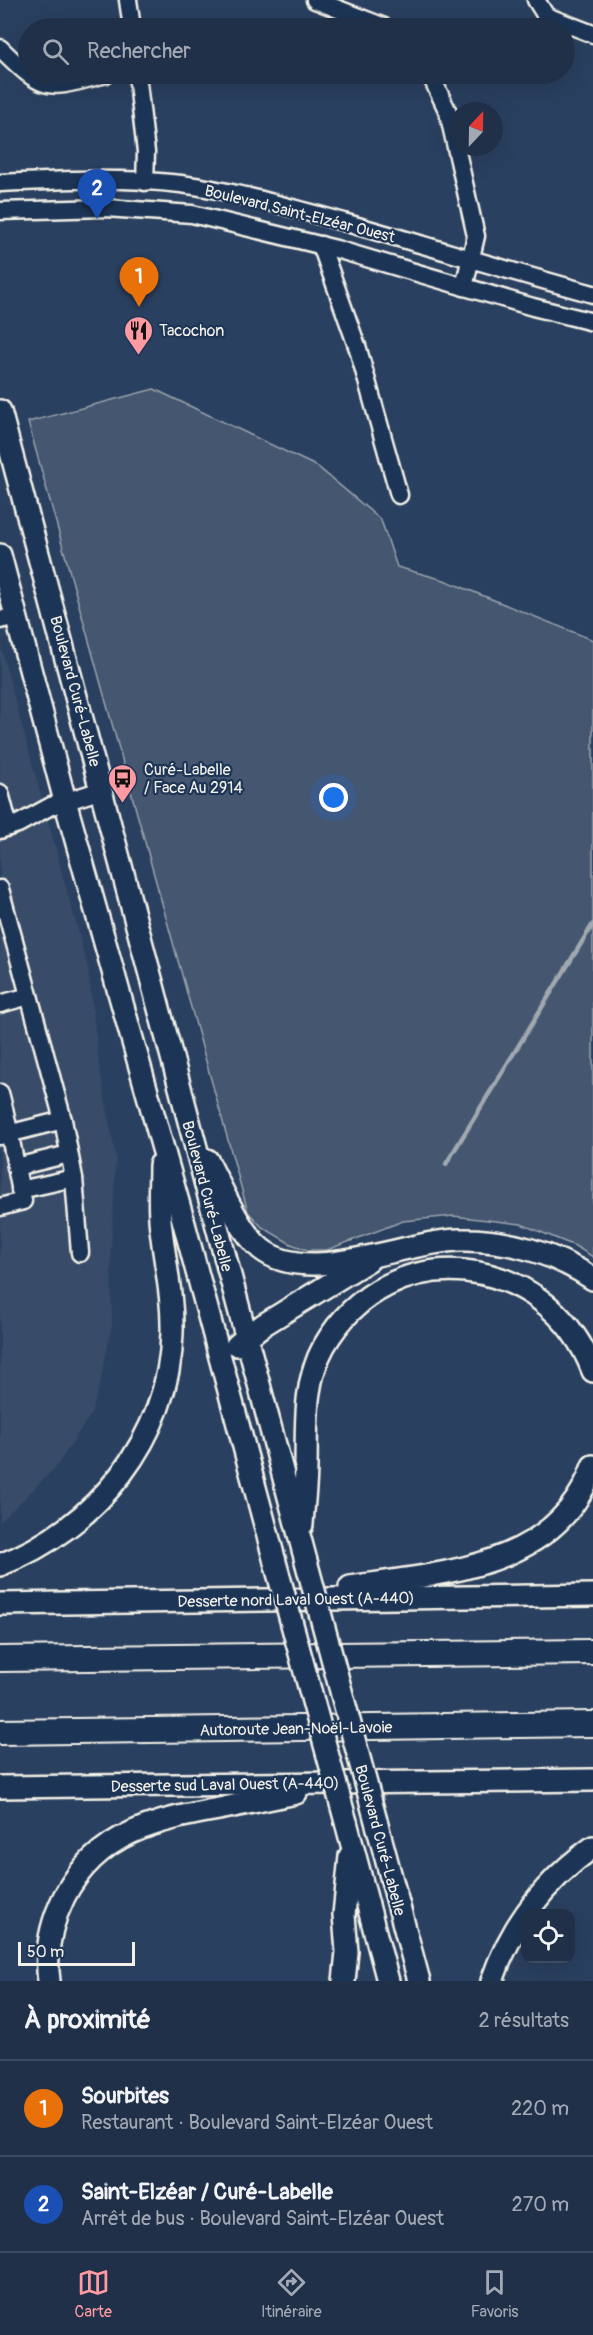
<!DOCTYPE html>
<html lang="fr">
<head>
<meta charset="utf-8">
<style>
  :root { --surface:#203048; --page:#2d3c52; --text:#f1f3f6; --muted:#a2a9b4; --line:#3d4b60; --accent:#ff9aa2 }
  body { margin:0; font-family:Pangolin,sans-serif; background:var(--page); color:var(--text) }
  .controls { position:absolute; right:18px; bottom:18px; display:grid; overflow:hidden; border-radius:12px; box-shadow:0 6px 24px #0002 }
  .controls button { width:54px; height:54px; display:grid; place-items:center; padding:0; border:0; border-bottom:2px solid var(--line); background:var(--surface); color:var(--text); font:30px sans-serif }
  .compass { position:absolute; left:449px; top:102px; width:54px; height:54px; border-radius:50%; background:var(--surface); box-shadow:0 6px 24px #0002; rotate:22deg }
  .scale { position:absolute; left:18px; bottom:15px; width:117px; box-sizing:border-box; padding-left:6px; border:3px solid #f4f1e8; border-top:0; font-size:16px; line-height:21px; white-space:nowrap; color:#f4f1e8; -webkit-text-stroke:4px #1d3557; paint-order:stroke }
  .you { position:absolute; left:334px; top:798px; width:21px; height:21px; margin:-15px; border:4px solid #fff; border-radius:50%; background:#1a73e8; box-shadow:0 0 0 9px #1a73e833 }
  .badge { display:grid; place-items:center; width:39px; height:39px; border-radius:50%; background:var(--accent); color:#fff; font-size:20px; font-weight:700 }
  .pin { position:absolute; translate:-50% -50px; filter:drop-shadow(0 2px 3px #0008) }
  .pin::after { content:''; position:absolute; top:32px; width:21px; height:18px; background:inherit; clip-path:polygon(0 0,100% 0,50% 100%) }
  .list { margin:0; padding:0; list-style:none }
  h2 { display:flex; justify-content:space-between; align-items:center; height:78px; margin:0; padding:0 24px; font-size:26px }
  h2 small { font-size:20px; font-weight:400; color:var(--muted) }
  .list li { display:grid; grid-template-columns:39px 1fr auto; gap:18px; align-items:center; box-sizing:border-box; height:96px; padding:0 24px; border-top:2px solid var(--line) }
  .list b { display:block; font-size:22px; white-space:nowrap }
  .list p { margin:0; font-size:20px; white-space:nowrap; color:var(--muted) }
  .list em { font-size:20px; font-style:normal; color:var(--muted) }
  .icon { flex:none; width:33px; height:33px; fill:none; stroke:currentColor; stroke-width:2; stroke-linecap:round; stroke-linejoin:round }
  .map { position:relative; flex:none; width:593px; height:1981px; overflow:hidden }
  .search { position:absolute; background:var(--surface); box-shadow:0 6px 24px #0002; left:18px; right:18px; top:18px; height:66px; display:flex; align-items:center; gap:15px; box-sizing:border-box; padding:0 21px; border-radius:33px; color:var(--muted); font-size:22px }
  .sheet { height:270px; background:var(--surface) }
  nav { display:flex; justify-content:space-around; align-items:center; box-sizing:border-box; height:84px; border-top:2px solid var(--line); background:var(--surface); font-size:16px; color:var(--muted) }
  nav a { display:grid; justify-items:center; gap:3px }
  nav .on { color:var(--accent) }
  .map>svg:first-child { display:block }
  .built { fill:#374c69 }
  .green { fill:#445771; stroke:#9ca4ac; stroke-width:1.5 }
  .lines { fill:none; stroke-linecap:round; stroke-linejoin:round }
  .stream { stroke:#a1a8b0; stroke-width:4.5 }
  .minor-casing { stroke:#f4f1e8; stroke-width:21 }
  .major-casing { stroke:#f4f1e8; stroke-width:26 }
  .highway-casing { stroke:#f4f1e8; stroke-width:28 }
  .minor { stroke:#1d3557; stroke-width:16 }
  .major { stroke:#1d3557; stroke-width:21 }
  .highway { stroke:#1d3557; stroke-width:24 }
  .major-bridge-casing { stroke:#f4f1e8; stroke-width:26; stroke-linecap:butt }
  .major-bridge { stroke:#1d3557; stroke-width:21 }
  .labels { text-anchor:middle; stroke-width:4.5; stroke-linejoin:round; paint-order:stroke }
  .street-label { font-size:16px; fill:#f4f1e8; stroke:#1d3557 }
  .poi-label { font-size:16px; fill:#f4f1e8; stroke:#1d3557; text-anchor:start }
</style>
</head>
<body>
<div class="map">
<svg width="593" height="1981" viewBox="0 0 593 1981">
  <rect width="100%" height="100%" fill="#2a4060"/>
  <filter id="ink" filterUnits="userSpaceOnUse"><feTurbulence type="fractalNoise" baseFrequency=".0167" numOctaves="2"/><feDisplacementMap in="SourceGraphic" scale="12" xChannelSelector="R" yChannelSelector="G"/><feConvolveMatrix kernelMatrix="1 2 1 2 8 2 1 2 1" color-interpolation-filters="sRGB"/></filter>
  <g filter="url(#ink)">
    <polygon class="built" points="0,645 88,968 99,1064 116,1159 111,1247 112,1325 100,1384 91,1414 56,1467 0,1522"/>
    <polygon class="green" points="154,389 318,467 381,520 397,567 444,580 593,640 593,1257 575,1246 521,1224 453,1216 403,1221 327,1250 307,1250 291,1244 262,1227 248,1212 28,422"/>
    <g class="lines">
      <polyline class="stream" points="446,1164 593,924"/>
      <defs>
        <g id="minor">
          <polyline points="128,0 132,28"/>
          <polyline points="315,0 387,28"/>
          <polyline points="536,0 546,16 593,34"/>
          <path d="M0 48C46 93 45 90 106 74"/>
          <polyline points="137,74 146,152 145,182"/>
          <polyline points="430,74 448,112 476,236 464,287"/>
          <path d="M0 183C60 180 121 177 181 184 227 190 274 203 318 215 410 240 501 269 593 294"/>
          <polyline points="0,211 106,208 192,214 336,249 533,307 593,322"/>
          <polyline points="321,245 358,349 399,495"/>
          <polyline points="0,620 16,616"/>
          <polyline points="0,793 9,827"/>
          <polyline points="0,830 18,824 51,806 102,790"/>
          <polyline points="0,889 63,1120 0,1136"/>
          <polyline points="0,1004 29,996"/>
          <path d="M0 1093C10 1129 15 1165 23 1201L0 1207"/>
          <polyline points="16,1167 69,1154"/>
          <polyline points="74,1178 80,1253"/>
          <polyline points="20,1190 74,1178 63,1120"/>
        </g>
        <g id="major">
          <polyline points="0,411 306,1561"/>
          <polyline points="0,555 65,801 182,1216 275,1562"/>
          <path d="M207 1160C221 1186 239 1231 261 1249 309 1287 403 1241 460 1240 506 1239 555 1253 593 1279"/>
          <polyline points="237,1345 263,1325 369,1260"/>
          <path d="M302 1525C303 1506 306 1486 306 1466 307 1425 303 1384 324 1346 389 1233 548 1251 593 1371"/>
          <path d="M0 1565C95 1529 170 1437 172 1333 173 1297 165 1264 161 1229 158 1208 160 1185 160 1165"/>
          <path d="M350 1587C440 1573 558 1569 593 1466"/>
          <polyline points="0,1604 593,1595"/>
          <polyline points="0,1787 593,1780"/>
          <polyline points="376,1821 419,1981"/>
          <polyline points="346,1822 388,1981"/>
          <path d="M49 1981C45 1952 51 1923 64 1897 98 1831 158 1820 224 1808 248 1803 272 1798 296 1793"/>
          <polyline points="344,1981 347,1952 344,1915 350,1856"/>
          <path d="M492 1981C511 1925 545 1881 593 1847"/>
        </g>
        <g id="highway">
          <polyline points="0,1659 593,1652"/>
          <polyline points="0,1732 593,1724"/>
        </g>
      </defs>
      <use href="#minor" class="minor-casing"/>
      <use href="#major" class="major-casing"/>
      <use href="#highway" class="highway-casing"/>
      <use href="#minor" class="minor"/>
      <use href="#major" class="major"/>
      <use href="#highway" class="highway"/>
      <defs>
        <g id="major-bridge">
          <polyline points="306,1561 376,1821"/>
          <polyline points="275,1562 346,1822"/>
        </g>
      </defs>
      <use href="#major-bridge" class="major-bridge-casing"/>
      <use href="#major-bridge" class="major-bridge"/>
    </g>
  </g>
  <defs>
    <symbol id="restaurant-pin" viewBox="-11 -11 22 30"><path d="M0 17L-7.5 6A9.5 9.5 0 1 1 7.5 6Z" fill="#ff9aa2" stroke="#1d3557"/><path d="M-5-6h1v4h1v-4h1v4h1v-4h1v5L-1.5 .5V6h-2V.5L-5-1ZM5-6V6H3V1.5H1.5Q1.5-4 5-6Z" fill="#111"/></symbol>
    <symbol id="bus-pin" viewBox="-11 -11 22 30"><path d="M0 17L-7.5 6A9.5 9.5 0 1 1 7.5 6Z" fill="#ff9aa2" stroke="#1d3557"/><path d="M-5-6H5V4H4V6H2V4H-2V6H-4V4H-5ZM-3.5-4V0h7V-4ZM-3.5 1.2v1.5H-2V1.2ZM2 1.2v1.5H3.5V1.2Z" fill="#111"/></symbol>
  </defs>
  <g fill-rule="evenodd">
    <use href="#restaurant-pin" x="122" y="314" width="33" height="45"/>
    <use href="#bus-pin" x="106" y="762" width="33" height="45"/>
  </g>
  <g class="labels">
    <g class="street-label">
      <text transform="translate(300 213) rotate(14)" y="6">Boulevard Saint-Elzéar Ouest</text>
      <text transform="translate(76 691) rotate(75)" y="6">Boulevard Curé-Labelle</text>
      <text transform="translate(208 1196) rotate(75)" y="6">Boulevard Curé-Labelle</text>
      <text transform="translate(296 1599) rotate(-1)" y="6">Desserte nord Laval Ouest (A-440)</text>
      <text transform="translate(296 1728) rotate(-1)" y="6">Autoroute Jean-Noël-Lavoie</text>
      <text transform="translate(225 1784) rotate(-1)" y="6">Desserte sud Laval Ouest (A-440)</text>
      <text transform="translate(381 1840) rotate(75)" y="6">Boulevard Curé-Labelle</text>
    </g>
    <g class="poi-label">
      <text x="159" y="336">Tacochon</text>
      <text x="144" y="775">Curé-Labelle<tspan x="144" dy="18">/ Face Au 2914</tspan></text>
    </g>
  </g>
</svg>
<div class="controls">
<button><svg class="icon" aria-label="locate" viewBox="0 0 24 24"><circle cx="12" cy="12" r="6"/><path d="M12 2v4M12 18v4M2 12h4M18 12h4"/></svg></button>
</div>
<svg class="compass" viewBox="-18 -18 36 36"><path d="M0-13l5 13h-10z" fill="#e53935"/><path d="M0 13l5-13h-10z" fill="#a2a9b4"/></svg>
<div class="scale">50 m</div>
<div class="you"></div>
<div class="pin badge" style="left:139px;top:307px;background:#e8710a">1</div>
<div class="pin badge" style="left:97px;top:219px;background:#1a4fb4">2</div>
<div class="search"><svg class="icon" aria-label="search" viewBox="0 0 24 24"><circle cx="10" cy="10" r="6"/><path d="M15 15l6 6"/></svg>Rechercher</div>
</div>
<section class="sheet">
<h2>À proximité<small>2 résultats</small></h2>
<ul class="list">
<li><span class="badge" style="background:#e8710a">1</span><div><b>Sourbites</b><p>Restaurant · Boulevard Saint-Elzéar Ouest</p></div><em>220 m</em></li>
<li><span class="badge" style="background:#1a4fb4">2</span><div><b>Saint-Elzéar / Curé-Labelle</b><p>Arrêt de bus · Boulevard Saint-Elzéar Ouest</p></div><em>270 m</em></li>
</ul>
</section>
<nav>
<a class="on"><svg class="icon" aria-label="map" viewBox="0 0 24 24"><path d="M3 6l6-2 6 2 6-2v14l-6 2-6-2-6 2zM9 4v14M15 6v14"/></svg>Carte</a>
<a><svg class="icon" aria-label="directions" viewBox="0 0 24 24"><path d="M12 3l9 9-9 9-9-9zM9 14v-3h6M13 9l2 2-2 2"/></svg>Itinéraire</a>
<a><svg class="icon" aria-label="saved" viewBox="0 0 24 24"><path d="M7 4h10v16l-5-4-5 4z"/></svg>Favoris</a>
</nav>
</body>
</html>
